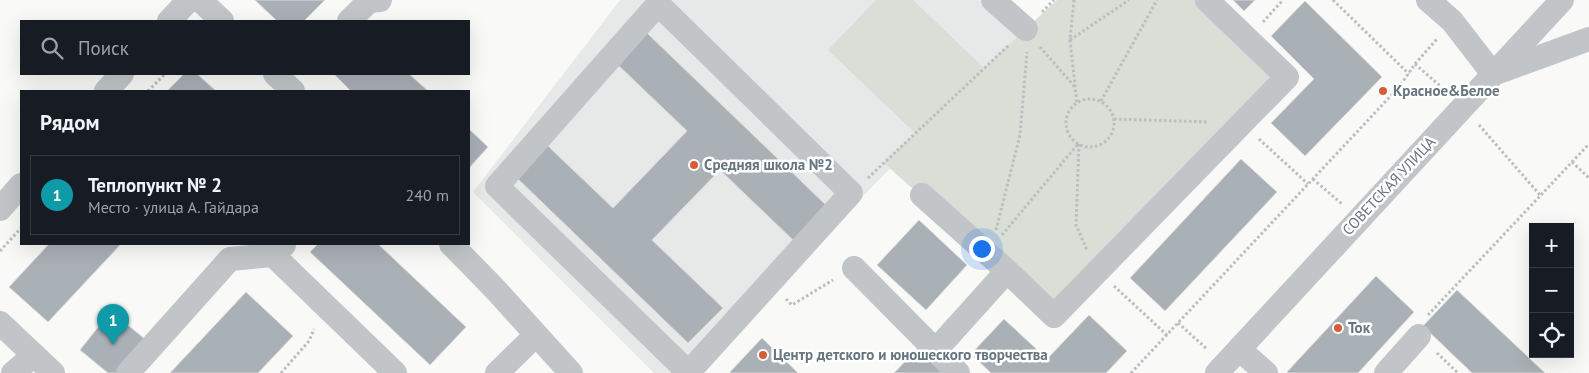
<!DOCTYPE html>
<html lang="ru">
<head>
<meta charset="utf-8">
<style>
  :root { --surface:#171b24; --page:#242831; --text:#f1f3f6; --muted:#9ea1a6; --line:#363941; --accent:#d93025 }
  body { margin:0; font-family:"PT Sans",sans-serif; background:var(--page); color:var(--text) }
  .controls { position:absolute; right:15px; bottom:15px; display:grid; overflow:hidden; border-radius:0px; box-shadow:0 5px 20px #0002 }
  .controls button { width:45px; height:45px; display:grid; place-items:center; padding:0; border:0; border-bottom:1px solid var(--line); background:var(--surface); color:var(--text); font:25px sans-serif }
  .you { position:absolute; left:981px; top:248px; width:18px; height:18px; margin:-12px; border:4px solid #fff; border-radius:50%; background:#1a73e8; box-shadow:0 0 0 8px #1a73e833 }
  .badge { display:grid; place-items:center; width:32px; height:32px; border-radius:50%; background:var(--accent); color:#fff; font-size:16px; font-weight:700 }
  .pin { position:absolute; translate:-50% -41px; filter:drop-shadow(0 1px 2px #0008) }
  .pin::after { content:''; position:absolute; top:26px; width:18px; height:15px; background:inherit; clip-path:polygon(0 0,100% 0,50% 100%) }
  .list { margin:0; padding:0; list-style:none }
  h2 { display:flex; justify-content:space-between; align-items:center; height:65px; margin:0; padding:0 20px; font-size:21px }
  h2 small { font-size:16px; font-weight:400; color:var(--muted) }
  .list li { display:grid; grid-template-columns:32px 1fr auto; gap:15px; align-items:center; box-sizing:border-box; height:80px; margin:0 10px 10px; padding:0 10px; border:1px solid var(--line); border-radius:0px }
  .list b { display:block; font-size:19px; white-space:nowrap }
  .list p { margin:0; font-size:16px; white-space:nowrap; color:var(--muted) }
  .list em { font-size:16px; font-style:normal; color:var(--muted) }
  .icon { flex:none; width:28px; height:28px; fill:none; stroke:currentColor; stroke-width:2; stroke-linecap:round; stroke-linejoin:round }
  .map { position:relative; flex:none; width:1589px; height:373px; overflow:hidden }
  .search { position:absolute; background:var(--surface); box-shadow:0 5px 20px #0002; left:20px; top:20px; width:450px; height:55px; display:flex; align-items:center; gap:12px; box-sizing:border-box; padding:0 18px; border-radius:0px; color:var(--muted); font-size:19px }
  .panel { position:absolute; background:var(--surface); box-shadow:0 5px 20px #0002; left:20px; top:90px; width:450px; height:155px; border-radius:0px }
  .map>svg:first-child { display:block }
  .built { fill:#e7e8e8 }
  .green { fill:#d9ded7 }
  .building { fill:#a9b0b6; stroke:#dbdbd9 }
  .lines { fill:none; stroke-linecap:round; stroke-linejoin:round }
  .path { stroke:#bbbec0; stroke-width:3; stroke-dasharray:2.5 2.5; stroke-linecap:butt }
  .minor { stroke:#c1c5c8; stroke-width:24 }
  .poi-dot { fill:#d65c3a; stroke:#fff; stroke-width:2 }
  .labels { text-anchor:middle; stroke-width:5; stroke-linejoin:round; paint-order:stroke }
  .poi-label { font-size:15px; font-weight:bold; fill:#667580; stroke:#fff; text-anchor:start }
  .street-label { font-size:15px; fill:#667580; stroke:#fff }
</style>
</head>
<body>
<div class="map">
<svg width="1589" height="373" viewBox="0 0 1589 373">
  <rect width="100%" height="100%" fill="#f9f9f7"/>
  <polygon class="built" points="620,0 979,0 1020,35 691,373 654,373 473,192"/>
  <polygon class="green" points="876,0 913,0 984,68 1057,0 1207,0 1287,77 1054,316 884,163 915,133 828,50"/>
  <g class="building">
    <polygon points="255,0 325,0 304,21 277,21"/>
    <polygon points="1233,0 1255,0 1244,11"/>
    <polygon points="1305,1 1382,77 1305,156 1271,123 1314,79 1271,36"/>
    <polygon points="646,32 828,207 795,242 720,170 652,240 723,308 688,343 517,178 548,146 613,208 687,131 616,63"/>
    <polygon points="184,74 197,74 216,91 167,91"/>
    <polygon points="334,74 409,74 428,91 351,91"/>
    <polygon points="469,129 488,147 469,168"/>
    <polygon points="1241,159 1277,192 1165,311 1130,278"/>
    <polygon points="919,220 967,265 926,310 877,265"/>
    <polygon points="49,244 121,244 48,322 9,287"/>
    <polygon points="318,244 378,244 466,327 430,365 310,252"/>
    <polygon points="1376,276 1414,312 1358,373 1288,373 1287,372"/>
    <polygon points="1457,290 1545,373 1472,373 1423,326"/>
    <polygon points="246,292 293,336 258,373 170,373"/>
    <polygon points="111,311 146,340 117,373 108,373 80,350"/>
    <polygon points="1089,315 1127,351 1106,373 991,373 971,354 1004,319 1047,359"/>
    <polygon points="762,338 798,373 731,373 730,372"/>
    <polygon points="917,349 943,373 894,373"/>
  </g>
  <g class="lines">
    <g class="path">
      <polyline points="1074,0 1070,40 1077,103"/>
      <polyline points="1333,0 1409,74"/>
      <polyline points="1042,12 1054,0"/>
      <polyline points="1263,22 1283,0"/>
      <polyline points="1070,40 1129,0"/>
      <polyline points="1040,47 1075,87"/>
      <polyline points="1415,64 1447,92"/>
      <polyline points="148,91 165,74"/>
      <circle cx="1090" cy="123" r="24"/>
      <polyline points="1101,101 1157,0"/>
      <polyline points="1114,119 1209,122"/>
      <polyline points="1479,125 1540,195"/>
      <polyline points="1259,139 1308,184"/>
      <polyline points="1079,144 1076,225 1087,250"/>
      <polyline points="1572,162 1589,178"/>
      <polyline points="868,178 1009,45"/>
      <polyline points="1313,179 1342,204"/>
      <polyline points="996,230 1020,135 1027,52"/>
      <polyline points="1002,235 1078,144"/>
      <polyline points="0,251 21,228"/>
      <polyline points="1114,286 1167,335"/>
      <polyline points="786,299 792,305 833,280"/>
      <polyline points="1428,315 1589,144"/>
      <polyline points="1178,323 1207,349"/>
      <polyline points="1437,353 1458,373"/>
      <polyline points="281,373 309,341 314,329"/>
      <polyline points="1131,373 1400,86 1415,64 1437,39"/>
    </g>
    <g class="minor">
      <polyline points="200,0 222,21"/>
      <polyline points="993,0 1026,29"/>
      <polyline points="1428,0 1452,21 1493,74 1589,39"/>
      <polyline points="169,21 189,0"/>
      <polyline points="349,21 369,1 380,0"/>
      <polyline points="275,74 293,91"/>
      <polyline points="106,91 122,74"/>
      <polyline points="922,195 1007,271 935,351"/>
      <polyline points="0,209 21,185"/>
      <polyline points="451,244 494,288 571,373"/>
      <polyline points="284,245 273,255 395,373"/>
      <polyline points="854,268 958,373"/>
      <polyline points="1007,271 1054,316 1287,77 1207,0"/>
      <polyline points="0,323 53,373"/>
      <polyline points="1239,349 1266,373"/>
      <polyline points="13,373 34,355"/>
      <polyline points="128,373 230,259 273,255"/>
      <polyline points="497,373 536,335"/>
      <polyline points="688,373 851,193 658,4 497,186 689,373"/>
      <polyline points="1217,373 1562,0"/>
      <polyline points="1386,373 1419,336"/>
    </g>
  </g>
  <g class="poi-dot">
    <circle cx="1383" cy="91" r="5"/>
    <circle cx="694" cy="165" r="5"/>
    <circle cx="1338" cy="328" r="5"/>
    <circle cx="763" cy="355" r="5"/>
  </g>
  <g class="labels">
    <g class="poi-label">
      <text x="1393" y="96">Красное&amp;Белое</text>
      <text x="704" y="170">Средняя школа №2</text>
      <text x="1348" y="333">Ток</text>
      <text x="773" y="360">Центр детского и юношеского творчества</text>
    </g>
    <g class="street-label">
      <text transform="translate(1389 186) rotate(-47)" y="5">СОВЕТСКАЯ УЛИЦА</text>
    </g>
  </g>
</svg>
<div class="controls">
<button>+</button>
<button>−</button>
<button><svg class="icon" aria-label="locate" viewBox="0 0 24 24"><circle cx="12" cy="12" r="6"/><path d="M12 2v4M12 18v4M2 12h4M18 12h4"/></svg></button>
</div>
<div class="you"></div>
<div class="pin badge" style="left:113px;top:345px;background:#0f9aa8">1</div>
<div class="search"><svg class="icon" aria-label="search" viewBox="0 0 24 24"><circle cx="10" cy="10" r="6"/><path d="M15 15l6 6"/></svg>Поиск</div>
<section class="panel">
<h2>Рядом<small></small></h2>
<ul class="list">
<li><span class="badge" style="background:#0f9aa8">1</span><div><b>Теплопункт № 2</b><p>Место · улица А. Гайдара</p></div><em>240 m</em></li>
</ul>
</section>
</div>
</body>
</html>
